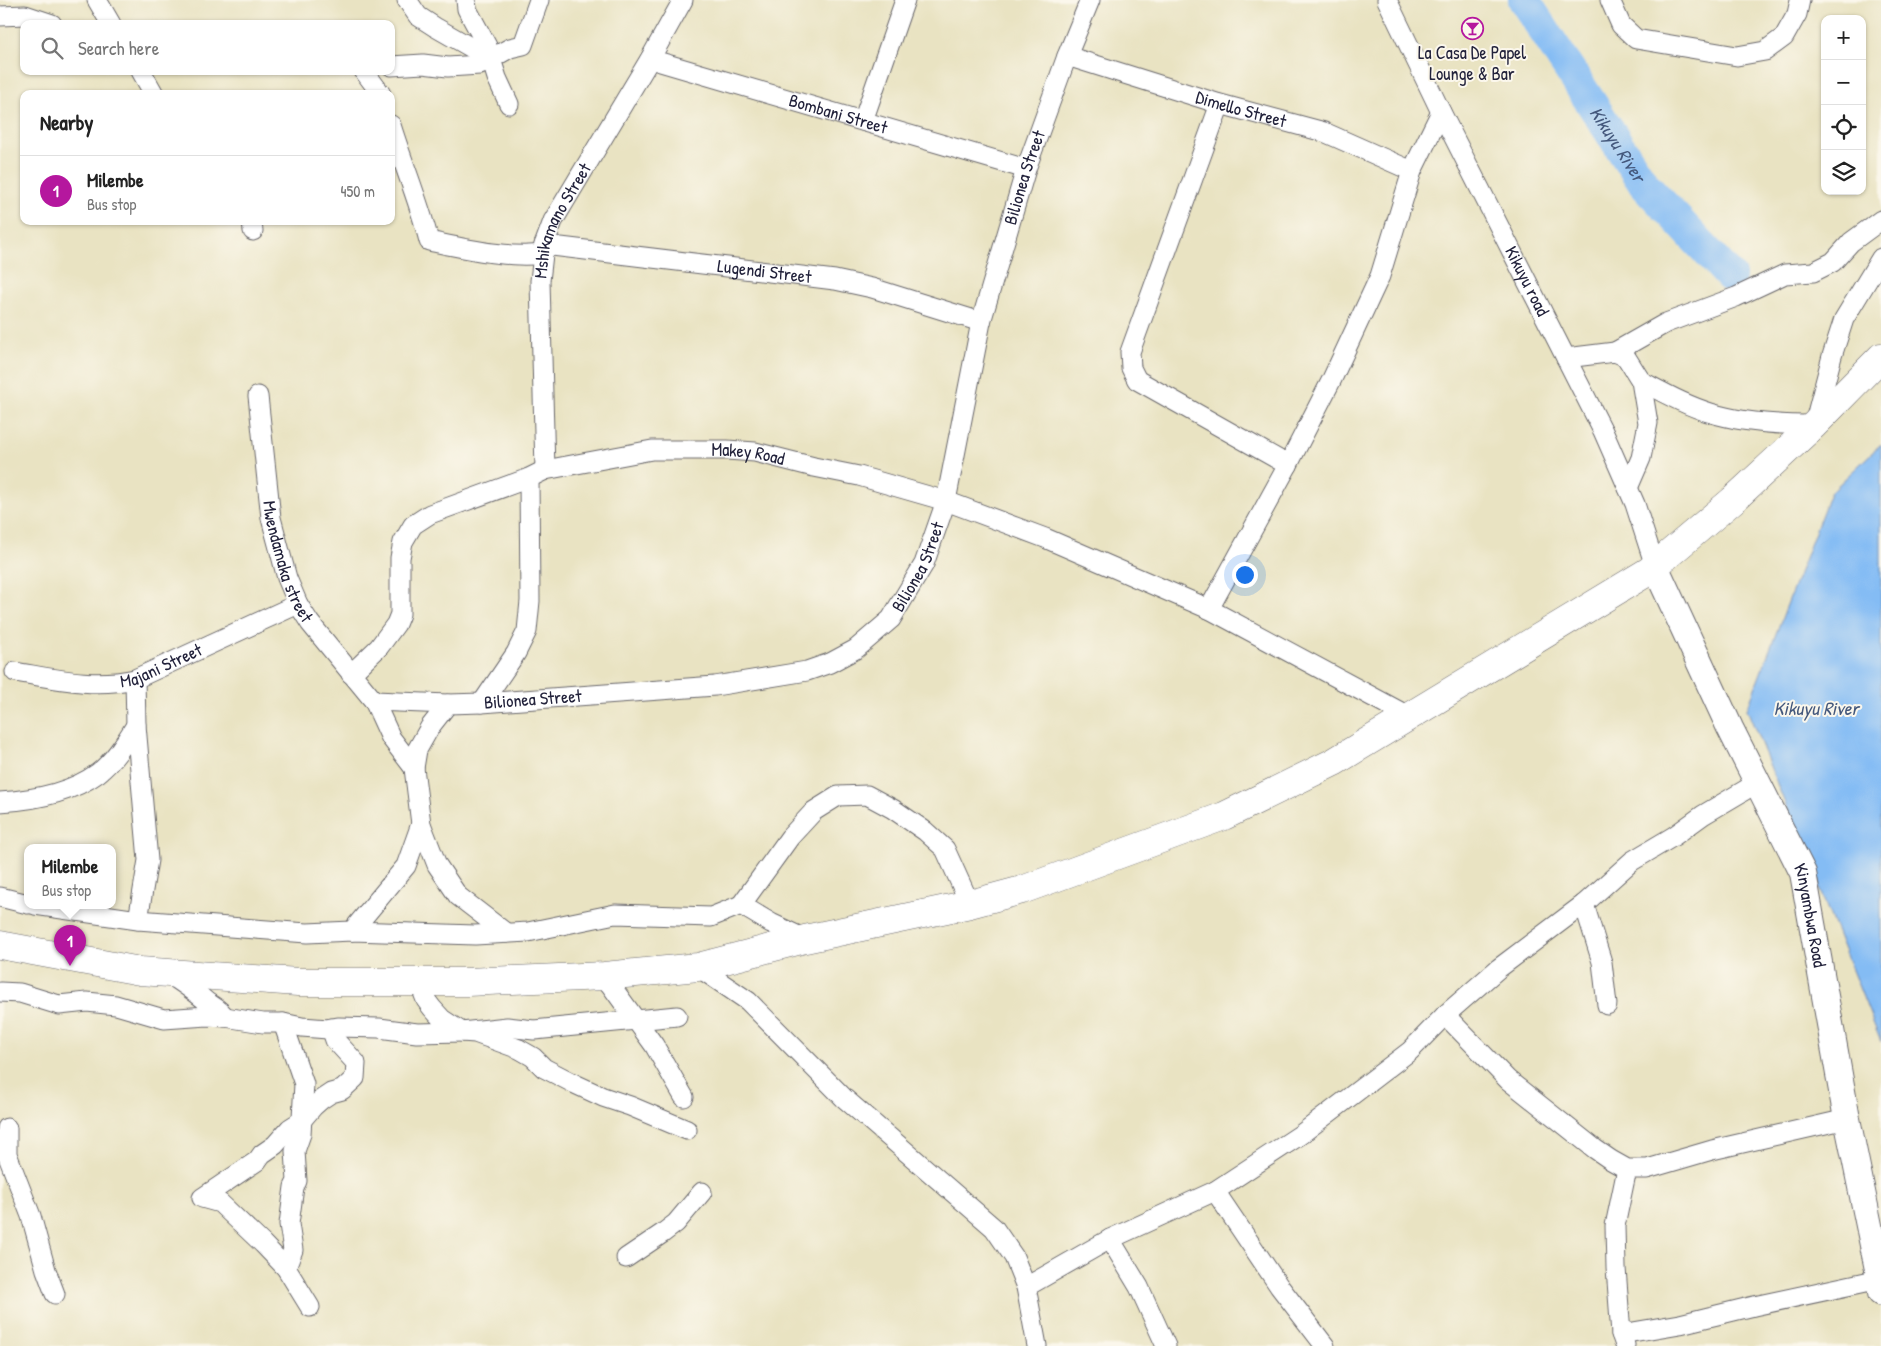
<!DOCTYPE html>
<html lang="en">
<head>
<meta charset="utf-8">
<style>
  :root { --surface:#fff; --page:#f6f6f6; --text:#222; --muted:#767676; --line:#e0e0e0; --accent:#b5179e }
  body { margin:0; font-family:"Patrick Hand",sans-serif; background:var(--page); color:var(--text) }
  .controls { position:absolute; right:15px; top:15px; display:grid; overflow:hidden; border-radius:10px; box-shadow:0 1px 4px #0004 }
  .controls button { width:45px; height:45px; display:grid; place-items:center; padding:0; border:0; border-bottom:1px solid var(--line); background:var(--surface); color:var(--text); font:25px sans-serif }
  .you { position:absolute; left:1244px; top:574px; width:18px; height:18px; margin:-12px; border:4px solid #fff; border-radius:50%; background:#1a73e8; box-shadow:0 0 0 8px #1a73e833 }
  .badge { display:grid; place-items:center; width:32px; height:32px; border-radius:50%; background:var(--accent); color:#fff; font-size:16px; font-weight:700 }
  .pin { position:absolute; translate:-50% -41px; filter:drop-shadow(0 1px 2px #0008) }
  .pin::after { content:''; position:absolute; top:26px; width:18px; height:15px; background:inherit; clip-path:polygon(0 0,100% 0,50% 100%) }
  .popup { position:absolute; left:24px; top:844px; width:92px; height:65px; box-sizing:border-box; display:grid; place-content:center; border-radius:10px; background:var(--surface); filter:drop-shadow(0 1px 4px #0005); font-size:16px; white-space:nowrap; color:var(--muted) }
  .popup b { font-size:19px; color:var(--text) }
  .popup::after { content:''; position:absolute; left:50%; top:100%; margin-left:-10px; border:10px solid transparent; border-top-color:var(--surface) }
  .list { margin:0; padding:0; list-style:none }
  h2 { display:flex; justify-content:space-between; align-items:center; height:65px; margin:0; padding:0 20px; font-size:21px }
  h2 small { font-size:16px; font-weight:400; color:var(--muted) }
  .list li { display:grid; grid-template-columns:32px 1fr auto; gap:15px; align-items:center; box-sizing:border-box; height:70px; padding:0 20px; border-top:1px solid var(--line) }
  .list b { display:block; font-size:19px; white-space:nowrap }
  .list p { margin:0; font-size:16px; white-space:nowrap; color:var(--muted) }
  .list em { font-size:16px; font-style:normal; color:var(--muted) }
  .icon { flex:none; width:28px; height:28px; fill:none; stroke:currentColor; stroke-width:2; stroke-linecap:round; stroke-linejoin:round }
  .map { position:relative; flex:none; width:1881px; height:1346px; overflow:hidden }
  .search { position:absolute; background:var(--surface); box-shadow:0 1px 4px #0004; left:20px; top:20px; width:375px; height:55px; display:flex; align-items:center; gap:12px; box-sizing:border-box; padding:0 18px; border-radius:10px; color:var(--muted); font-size:19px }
  .panel { position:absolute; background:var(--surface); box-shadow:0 1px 4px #0004; left:20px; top:90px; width:375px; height:135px; border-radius:10px }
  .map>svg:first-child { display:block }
  .water { fill:#84bcf4; stroke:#536f98 }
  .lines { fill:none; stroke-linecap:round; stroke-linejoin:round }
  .river { stroke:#84bcf4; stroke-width:32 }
  .street-casing { stroke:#68666a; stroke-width:21 }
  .secondary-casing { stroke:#68666a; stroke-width:28 }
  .highway-casing { stroke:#68666a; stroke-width:29 }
  .street { stroke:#fff; stroke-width:19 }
  .secondary { stroke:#fff; stroke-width:26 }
  .highway { stroke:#fff; stroke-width:28 }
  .labels { text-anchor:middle; stroke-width:4; stroke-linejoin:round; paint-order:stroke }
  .poi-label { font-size:18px; fill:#22223b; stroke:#fbf7ec }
  .street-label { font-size:18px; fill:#22223b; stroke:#fbf7ec }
  .water-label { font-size:19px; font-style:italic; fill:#44587c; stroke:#fbf7ec }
</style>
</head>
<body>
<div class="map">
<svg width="1881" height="1346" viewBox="0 0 1881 1346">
  <rect width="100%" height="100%" fill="#fbf7ec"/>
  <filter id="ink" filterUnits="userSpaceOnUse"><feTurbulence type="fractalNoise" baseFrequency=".02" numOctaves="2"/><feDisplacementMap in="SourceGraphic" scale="10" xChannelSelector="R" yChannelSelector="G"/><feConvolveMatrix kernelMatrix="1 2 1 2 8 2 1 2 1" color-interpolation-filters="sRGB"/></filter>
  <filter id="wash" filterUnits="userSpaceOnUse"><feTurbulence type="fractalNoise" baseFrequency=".0096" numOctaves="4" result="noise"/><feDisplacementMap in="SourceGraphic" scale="20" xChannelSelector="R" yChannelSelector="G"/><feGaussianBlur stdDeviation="1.12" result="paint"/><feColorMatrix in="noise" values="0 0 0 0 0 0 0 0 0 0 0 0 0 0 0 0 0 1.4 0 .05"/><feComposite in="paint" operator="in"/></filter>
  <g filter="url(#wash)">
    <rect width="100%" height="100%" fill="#e9e3c2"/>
    <polygon class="water" points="1881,444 1881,1042 1747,709 1830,493"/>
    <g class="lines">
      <path class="river" id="s1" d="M1524 0 1644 184 1730 276"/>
    </g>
  </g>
  <g filter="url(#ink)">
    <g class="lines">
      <defs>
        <g id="street">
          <polyline points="97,0 111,24"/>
          <polyline points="407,0 418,16 435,27 491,59"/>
          <polyline points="466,0 467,9 487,46 497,78 509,104"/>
          <path id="s2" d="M1387 0 1441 112 1603 431 1635 504 1655 566"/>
          <polyline points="1610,0 1621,25 1636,39 1737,56 1765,51 1784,37 1797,14 1800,0"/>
          <polyline points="0,16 25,15 52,24"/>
          <path id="s3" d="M1067 56 1220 104 1324 132 1412 171"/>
          <path id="s4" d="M650 59 1026 169"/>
          <polyline points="391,66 423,64 448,67 480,65 510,48 523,45 539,0"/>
          <polyline points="141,71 154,94"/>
          <polyline points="364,71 381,94"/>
          <polyline points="1220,104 1130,352 1131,368 1137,380 1288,465"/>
          <polyline points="863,121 905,0"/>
          <path d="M391 125C403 164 419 201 429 241 463 248 509 259 543 254"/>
          <polyline points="252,221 253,231"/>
          <path id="s5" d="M544 245 835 280 872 288 981 322"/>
          <polyline points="1615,352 1666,323 1736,297 1785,274 1813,272 1833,262 1851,242 1881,220"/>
          <polyline points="1566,358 1615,352 1626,357 1641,381 1648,423 1641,458 1628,488"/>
          <path d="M1641 381C1664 393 1687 406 1711 413 1744 423 1780 425 1814 425L1832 356 1844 319 1881 258"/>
          <path id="s6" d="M258 396 271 518 287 578 298 604 310 623 374 701 391 738 414 768"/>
          <path id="s7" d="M545 470 540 281 544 245 553 221 650 59 683 0"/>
          <polyline points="1209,609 1288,465 1332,379 1380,276 1412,171 1441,112"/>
          <path id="s8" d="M15 672C57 679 93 688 135 679L298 604"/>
          <path id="s9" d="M351 674 379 647 396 624 400 614V558L403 542 413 525 430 514 529 478 545 470 652 450H727L755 452 814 467 859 476 946 501 1045 538 1209 609 1410 717"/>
          <polyline points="135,679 136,725 148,860 138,920"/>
          <path id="s10" d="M374 701 448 704 482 703 715 686 807 671 830 663 856 649 891 619 924 564 946 501 981 322 1026 169 1067 56 1090 0"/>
          <polyline points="482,703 516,653 527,631 530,601 529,478"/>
          <polyline points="448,704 430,727 417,750 414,768 421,824 437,865 458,896 506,933"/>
          <path d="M0 802C33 800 71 793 98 773 114 761 126 741 136 725"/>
          <polyline points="0,897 28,904"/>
          <polyline points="1584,904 1602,962 1607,1005"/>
          <polyline points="35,905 138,920 307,933 352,931 475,935 528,932 615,914 711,917 741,905 771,923 805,939"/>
          <polyline points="741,905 790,837 814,811 838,796 867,795 893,809 925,831 945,849 970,904"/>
          <polyline points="352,931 406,866 421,824"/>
          <polyline points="698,967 748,1001 844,1098 994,1228 1014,1257 1026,1287 1037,1346"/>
          <path d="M169 974C182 983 195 991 207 1002 214 1007 220 1009 225 1017"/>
          <polyline points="604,976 654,1045 684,1097"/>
          <polyline points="419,982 426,1000 432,1008 442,1019 462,1032 475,1033 519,1049 533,1057 544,1068 575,1084 603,1097 630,1106 687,1130"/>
          <polyline points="0,992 20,993 59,1005 87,1002 116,1005 164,1019 207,1016 225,1017 263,1023 283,1023 302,1027 328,1029 338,1027 379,1028 417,1033 462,1032 507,1027 534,1030 677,1016"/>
          <polyline points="1445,1015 1508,1080 1595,1149 1611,1160 1627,1169 1647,1169 1712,1150 1847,1119"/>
          <polyline points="283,1023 304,1084 301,1134 295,1151 297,1181 294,1187 289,1224 293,1250 286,1268"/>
          <polyline points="7,1128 7,1154 31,1216 46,1270 55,1294"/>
          <polyline points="1215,1191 1279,1286 1325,1346"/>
          <polyline points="1110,1239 1139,1287 1166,1346"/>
          <polyline points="626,1258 663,1233 676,1223 702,1192"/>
          <polyline points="1026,1287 1110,1239 1215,1191 1300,1135 1410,1051 1445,1015 1499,968 1584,904 1632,861 1674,836 1703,815 1757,783"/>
          <polyline points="310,1307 286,1268 263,1244 220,1203 202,1198 257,1161 262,1154 275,1145 290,1128 301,1121 313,1107 322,1099 331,1093 342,1090 355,1078 356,1063 335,1040 331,1028"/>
          <polyline points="1621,1334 1680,1324 1754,1306 1880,1279"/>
          <polyline points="1625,1345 1621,1334 1616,1268 1615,1226 1627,1169"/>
        </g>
        <g id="secondary">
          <path id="s11" d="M1655 566 1730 728 1803 873 1847 1119 1880 1279 1881 1293"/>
        </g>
        <polyline id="highway" points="0,945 140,971 298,982 467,982 604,976 698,967 805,939 970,904 1022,890 1224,816 1334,762 1649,571 1733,500 1814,425 1881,357"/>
      </defs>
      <use href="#street" class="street-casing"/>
      <use href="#secondary" class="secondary-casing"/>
      <use href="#highway" class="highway-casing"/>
      <use href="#street" class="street"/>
      <use href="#secondary" class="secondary"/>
      <use href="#highway" class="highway"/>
    </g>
  </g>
  <defs>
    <symbol id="bar-ring" viewBox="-11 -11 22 22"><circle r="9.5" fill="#fbf7ec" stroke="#b5179e" stroke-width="1.5"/><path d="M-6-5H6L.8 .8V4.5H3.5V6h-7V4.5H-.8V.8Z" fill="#b5179e"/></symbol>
  </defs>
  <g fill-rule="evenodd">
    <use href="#bar-ring" x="1460" y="16" width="25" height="25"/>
  </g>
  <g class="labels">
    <g class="poi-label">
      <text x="1472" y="59">La Casa De Papel<tspan x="1472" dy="21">Lounge &amp; Bar</tspan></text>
    </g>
    <g class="street-label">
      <text dy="6" stroke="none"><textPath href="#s3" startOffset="182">Dimello Street</textPath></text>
      <text dy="6" stroke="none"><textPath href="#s4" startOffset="196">Bombani Street</textPath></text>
      <text dy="6" stroke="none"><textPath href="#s10" startOffset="999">Bilionea Street</textPath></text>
      <text dy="6" stroke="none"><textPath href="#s7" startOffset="254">Mshikamano Street</textPath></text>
      <text dy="6" stroke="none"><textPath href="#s5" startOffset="222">Lugendi Street</textPath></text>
      <text dy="6" stroke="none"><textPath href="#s2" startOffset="314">Kikuyu road</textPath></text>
      <text dy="6" stroke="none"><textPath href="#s9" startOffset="519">Makey Road</textPath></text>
      <text dy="6" stroke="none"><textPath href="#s6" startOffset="169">Mwendamaka street</textPath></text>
      <text dy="6" stroke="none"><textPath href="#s10" startOffset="594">Bilionea Street</textPath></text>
      <text dy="6" stroke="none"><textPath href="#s8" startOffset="150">Majani Street</textPath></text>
      <text dy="6" stroke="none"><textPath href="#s10" startOffset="159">Bilionea Street</textPath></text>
      <text dy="6" stroke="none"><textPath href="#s11" startOffset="384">Kinyambwa Road</textPath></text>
    </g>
    <g class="water-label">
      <text dy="7" stroke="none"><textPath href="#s1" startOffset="172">Kikuyu River</textPath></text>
      <text x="1816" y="715">Kikuyu River</text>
    </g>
  </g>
</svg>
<div class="controls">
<button>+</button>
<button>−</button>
<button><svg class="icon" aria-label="locate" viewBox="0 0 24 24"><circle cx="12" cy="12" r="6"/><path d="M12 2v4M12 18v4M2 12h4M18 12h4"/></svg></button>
<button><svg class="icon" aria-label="layers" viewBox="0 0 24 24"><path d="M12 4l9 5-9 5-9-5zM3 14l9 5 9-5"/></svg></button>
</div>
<div class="you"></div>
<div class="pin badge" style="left:70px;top:966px">1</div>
<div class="popup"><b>Milembe</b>Bus stop</div>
<div class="search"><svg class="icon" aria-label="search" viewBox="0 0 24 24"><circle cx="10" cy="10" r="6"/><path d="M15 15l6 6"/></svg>Search here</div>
<section class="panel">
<h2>Nearby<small></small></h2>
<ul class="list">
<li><span class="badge">1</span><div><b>Milembe</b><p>Bus stop</p></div><em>450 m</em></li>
</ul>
</section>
</div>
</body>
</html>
